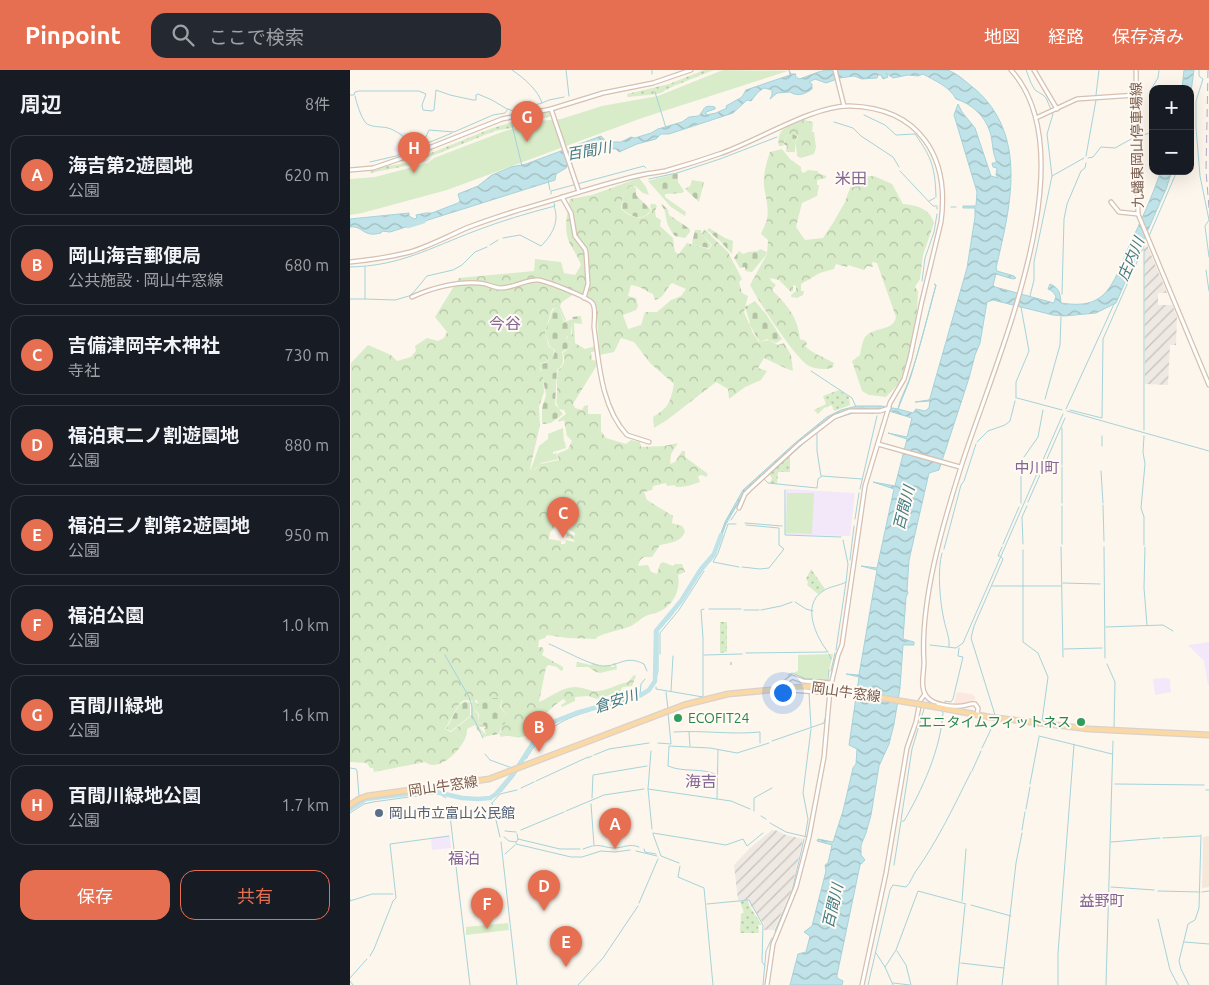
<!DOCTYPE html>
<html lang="ja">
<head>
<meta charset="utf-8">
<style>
  :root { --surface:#171b24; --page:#242831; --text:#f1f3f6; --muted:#9ea1a6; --line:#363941; --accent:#e76f51 }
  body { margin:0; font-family:Ubuntu,"Noto Sans JP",sans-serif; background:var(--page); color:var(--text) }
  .controls { position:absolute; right:15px; top:15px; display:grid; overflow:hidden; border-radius:10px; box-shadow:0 5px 20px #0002 }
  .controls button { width:45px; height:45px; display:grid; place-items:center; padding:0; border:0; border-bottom:1px solid var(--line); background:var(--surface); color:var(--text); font:25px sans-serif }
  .you { position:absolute; left:432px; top:622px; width:18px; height:18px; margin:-12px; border:4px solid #fff; border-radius:50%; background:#1a73e8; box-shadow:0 0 0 8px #1a73e833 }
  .badge { display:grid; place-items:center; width:32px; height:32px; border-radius:50%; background:var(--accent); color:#fff; font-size:16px; font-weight:700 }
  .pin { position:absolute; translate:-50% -41px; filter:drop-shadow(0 1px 2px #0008) }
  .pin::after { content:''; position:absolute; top:26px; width:18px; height:15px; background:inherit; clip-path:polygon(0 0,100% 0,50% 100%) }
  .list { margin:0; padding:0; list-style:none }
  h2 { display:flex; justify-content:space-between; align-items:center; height:65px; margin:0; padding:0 20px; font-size:21px }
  h2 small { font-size:16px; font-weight:400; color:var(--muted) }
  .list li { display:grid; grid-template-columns:32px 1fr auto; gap:15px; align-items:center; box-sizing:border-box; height:80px; margin:0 10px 10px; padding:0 10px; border:1px solid var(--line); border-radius:15px }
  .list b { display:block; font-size:19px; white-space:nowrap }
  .list p { margin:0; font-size:16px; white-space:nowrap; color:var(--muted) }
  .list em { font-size:16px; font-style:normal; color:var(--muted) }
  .actions { display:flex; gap:10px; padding:15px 20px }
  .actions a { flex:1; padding:11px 0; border:1px solid var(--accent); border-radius:15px; text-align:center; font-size:18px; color:var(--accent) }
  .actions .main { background:var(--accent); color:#fff }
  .icon { flex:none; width:28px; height:28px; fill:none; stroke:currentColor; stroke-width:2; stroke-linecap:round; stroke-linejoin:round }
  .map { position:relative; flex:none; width:859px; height:915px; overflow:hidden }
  header { display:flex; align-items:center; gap:30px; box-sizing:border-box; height:70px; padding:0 25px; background:var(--accent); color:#fff }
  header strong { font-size:24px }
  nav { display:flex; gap:28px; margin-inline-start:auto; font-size:18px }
  .search { width:350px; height:45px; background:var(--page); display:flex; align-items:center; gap:12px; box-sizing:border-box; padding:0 18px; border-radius:15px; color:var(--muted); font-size:19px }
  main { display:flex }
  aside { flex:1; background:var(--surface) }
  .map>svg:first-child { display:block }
  .residential { fill:#f5e8da }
  .commercial { fill:#fde8e0 }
  .industrial { fill:url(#industrial-furrows) }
  .education { fill:#f3e8fa }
  .grass { fill:url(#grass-dots) }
  .forest { fill:url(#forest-crowns); fill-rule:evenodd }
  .cemetery { fill:url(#cemetery-stones) }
  .park { fill:#d8ecc9 }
  .water { fill:url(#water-waves); stroke:#a5d3da }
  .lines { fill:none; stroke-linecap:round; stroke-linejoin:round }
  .stream { stroke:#a5d3da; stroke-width:1 }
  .river { stroke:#bfe3e8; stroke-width:4.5 }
  .secondary-casing { stroke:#d6c0b0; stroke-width:5.5 }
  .primary-casing { stroke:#dad1cd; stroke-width:7 }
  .secondary { stroke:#fff; stroke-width:3 }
  .primary { stroke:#fbd9a5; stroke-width:4.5 }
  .rail { stroke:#b9a8c9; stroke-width:1; stroke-dasharray:8 5; stroke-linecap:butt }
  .primary-bridge-casing { stroke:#dad1cd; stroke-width:7; stroke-linecap:butt }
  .primary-bridge { stroke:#fbd9a5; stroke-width:4.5 }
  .leisure-dot { fill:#2e9e5b; stroke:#fffaf3; stroke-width:2 }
  .service-dot { fill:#5c6f8a; stroke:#fffaf3; stroke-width:2 }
  .labels { text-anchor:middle; stroke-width:4; stroke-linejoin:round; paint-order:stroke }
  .street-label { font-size:14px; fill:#7a5c4d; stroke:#fffaf3 }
  .leisure-label { font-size:14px; fill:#27864d; stroke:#fffaf3; text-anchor:start }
  .service-label { font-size:14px; fill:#4e5e75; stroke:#fffaf3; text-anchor:start }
  .water-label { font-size:15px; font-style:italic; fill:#437c86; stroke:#fffaf3 }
  .neighbourhood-label { font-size:15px; fill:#846695; stroke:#fffaf3 }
  .quarter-label { font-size:16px; fill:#846695; stroke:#fffaf3 }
</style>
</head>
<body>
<header>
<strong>Pinpoint</strong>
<div class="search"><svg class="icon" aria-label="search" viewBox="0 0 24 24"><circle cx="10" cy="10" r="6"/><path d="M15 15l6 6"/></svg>ここで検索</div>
<nav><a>地図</a><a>経路</a><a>保存済み</a></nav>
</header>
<main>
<aside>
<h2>周辺<small>8件</small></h2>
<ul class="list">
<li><span class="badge">A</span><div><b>海吉第2遊園地</b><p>公園</p></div><em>620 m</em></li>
<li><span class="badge">B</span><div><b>岡山海吉郵便局</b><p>公共施設 · 岡山牛窓線</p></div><em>680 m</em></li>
<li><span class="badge">C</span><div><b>吉備津岡辛木神社</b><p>寺社</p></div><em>730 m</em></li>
<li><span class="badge">D</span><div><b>福泊東二ノ割遊園地</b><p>公園</p></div><em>880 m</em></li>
<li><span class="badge">E</span><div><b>福泊三ノ割第2遊園地</b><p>公園</p></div><em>950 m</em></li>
<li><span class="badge">F</span><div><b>福泊公園</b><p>公園</p></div><em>1.0 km</em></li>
<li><span class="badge">G</span><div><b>百間川緑地</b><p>公園</p></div><em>1.6 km</em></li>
<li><span class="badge">H</span><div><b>百間川緑地公園</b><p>公園</p></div><em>1.7 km</em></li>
</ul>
<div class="actions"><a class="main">保存</a><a>共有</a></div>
</aside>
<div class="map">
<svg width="859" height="915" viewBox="0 0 859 915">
  <defs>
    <pattern id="industrial-furrows" width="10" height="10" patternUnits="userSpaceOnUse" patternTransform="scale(1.25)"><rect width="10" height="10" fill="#efe9e4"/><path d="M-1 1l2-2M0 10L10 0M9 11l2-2" fill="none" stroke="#c7c0bb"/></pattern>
    <pattern id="grass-dots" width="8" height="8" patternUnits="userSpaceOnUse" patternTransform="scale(1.25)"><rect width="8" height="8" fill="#d8ecc9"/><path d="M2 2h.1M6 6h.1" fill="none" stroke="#b4c2a5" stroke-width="1.8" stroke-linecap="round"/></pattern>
    <pattern id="forest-crowns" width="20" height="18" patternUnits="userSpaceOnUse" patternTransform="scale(1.25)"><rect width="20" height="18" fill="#d8ecc9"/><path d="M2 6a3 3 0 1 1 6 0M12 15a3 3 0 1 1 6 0" fill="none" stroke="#b4c2a5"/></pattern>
    <pattern id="cemetery-stones" width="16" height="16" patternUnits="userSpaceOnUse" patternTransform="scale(1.25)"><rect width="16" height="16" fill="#d8ecc9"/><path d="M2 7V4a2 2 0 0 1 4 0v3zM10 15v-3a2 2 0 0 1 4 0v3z" fill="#b4c2a5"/></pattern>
    <pattern id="water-waves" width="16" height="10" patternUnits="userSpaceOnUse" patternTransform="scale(1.25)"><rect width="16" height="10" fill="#bfe3e8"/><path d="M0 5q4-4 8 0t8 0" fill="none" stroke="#a0bbbe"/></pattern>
  </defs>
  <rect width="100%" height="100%" fill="#fdf6ec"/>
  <polygon class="residential" points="859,766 859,817 852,818 853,767"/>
  <polygon class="commercial" points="607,622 622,624 625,627 625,630 612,634 604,634"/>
  <g class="industrial">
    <polygon points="797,175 817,223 808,223 808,235 822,235 827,246 826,275 820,275 818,315 795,314 794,178"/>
    <polygon points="422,760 425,760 436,765 453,769 441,821 424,860 414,860 414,854 401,836 399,830 388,830 384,795 400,778"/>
  </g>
  <g class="education">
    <polygon points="47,62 57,63 58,75 58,81 48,84 43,79 53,67"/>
    <polygon points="436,419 505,423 500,466 435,465"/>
    <polygon points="859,572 859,615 858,615 854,591 838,575"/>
    <polygon points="815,608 820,609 821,622 805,625 803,609"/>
    <polygon points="100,766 101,778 82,780 81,768"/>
  </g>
  <g class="grass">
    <polygon points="354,0 364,0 324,16 308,24 278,27 277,24 319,14"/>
    <polygon points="197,41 200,43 202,46 182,51 167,57 145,61 82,86 64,90 140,59"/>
    <path d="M77 90 66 94 20 103 21 99C39 95 59 93 77 90Z"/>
    <polygon points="489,320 499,327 500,335 484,341 482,335 474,338 468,344 464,340 476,334 473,326"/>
    <polygon points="440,386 440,402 428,402 427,414 420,413 422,408 419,404"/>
    <polygon points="461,499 475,519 468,524 457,515 458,512 456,509"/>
    <polygon points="370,552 377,552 377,582 370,583"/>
    <polygon points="390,831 398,831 400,837 412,855 408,855 409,863 390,863 391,844 394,843"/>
  </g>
  <g class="forest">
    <path d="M454 50 463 52 462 62H464L466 77 464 84 451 88 448 87 445 73 448 66 442 64 436 66 433 76H429C426 57 439 56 454 50Z"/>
    <path d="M432 79 440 89 451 97V101L454 103 458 100 468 101V103L476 106V108L467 110V115H469L467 126 452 133 446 157 455 170 473 168 483 153 495 132 500 118 511 107 524 106 542 114 553 134C567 135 580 139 584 153L573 185 570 209 565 217 568 221C567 250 564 282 551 309 548 316 541 321 536 327L519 325 512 321 502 291 510 285C511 280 512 273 514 269 522 255 543 263 546 247L527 193 522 192 523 197 517 196 514 200 498 195 497 197 486 194 484 199 470 203 451 214V221H454L453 225 447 228 441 227V225L446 221V216L443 215V221L441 222 429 210 420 208 421 211 426 215 422 220C437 235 448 247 450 269L456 271 457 274 455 276C463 284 474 287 484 293L482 298C475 300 465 299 459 296 446 290 407 229 400 215L417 184 418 170 411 164C413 159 416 154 417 149 419 139 416 127 414 117 413 106 416 93 420 82Z"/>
    <path d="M289 108 296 117 299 125 293 123 285 116 279 117 273 126 271 139C281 148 293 152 302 140L300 136 301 134H305L307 136 305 141 306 147 311 150 310 156 323 168 325 182 329 184 337 173 359 179 362 175 352 164 354 159 378 182 392 209 389 212 392 223 398 226 394 242 403 263 409 272 419 270 428 275 434 273 441 285 443 301 435 298 414 288 408 298 417 301 411 310 395 317 379 329 378 319 366 312 317 350 304 358 303 347C319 337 320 333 324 314L300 293 284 272 271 268 264 282 249 285 248 281 241 282 242 290 247 291V295L223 334 225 338 232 340 234 336 238 335V344H251V361L256 368 276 374 281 370 290 372 291 377 314 376 328 373 321 384 320 394 325 392 332 381H335V387L358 404 356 407 352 405 348 406 350 412C342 415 335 417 326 417L325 415 317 416 316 413 303 416 302 420 294 422 297 430 323 446 322 453 332 456 335 461C332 472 320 473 310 475L302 487H294L290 490 288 496 298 495 301 502 307 504 310 494 313 492 323 496 325 494H332L335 502 328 505C331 522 322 537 306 543 303 544 300 544 298 545 292 547 287 553 281 556 270 560 258 562 247 567L246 569 218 568 197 565 195 568 189 570 188 577H192L194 580 192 585 213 597V600L211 601 207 597 199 595 196 597 189 632C201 627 212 617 225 617 233 617 241 622 248 621 259 620 267 614 278 612L284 605 286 606 282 616 273 617 271 619V623L264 626 260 625 247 629 238 626 225 627V631L212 637 211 635 216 632 214 629C206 633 196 643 190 650 187 654 185 660 181 663 167 672 162 663 151 667L149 664 151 662 150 657 157 652V645L151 637 152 628H140L138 631 125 630V632L129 634 128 636H124L125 641 128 644 129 652 135 657 128 656 136 665 128 661 125 655 117 659C118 673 97 696 82 695 81 695 76 693 75 692L24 702 23 698H20L17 693 0 692 1 293 18 275 41 285 47 291 61 287 66 281 65 276 77 268 88 271 94 268 97 262 85 247 109 208 184 201 185 189 211 192 214 203 225 205 231 195C228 187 224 181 220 174 213 161 217 143 220 129L242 125ZM322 213 336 219 331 226 321 230 307 242H295L291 255 278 259 273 245 286 240 288 236 286 228 278 226 281 215C291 216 295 221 303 224L305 230C315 228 315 219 322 213ZM227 222 243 230 246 235 249 275 235 279 225 273 224 253H222V265H219L216 269 221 273 220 277 213 283C215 290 215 295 208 300 206 311 208 322 206 332L209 339 214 340 216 344 208 350 209 352 214 350 217 366 222 371 218 379 207 384 209 390 190 394 185 400 180 399 190 355 189 337 194 322 193 305 188 294 196 292 199 289 203 288 204 280 199 277 195 262 202 239 206 238 210 241 215 252 216 250 210 236 212 232ZM205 454 211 455 225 463V466L212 459 214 464 217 465 216 468 223 469 225 472 216 470 215 474H211V471L199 469 200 462 204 459ZM114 630 123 631 121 632V646L101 662 95 659 109 634Z"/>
    <polygon points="227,592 241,595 243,593 252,596 260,595 262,597 264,597 263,593 266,593 267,599 250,603 246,602 238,597 226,597"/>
  </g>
  <g class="cemetery">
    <polygon points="442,64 447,66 445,73 445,82 436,82 437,76 434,74 436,66"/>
    <polygon points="328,103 328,112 334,121 332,123 315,124 315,127 336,142 335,146 321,137 298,111"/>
    <polygon points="342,110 354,112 349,132 335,119 340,116"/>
    <path d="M283 116 286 118V125L301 140C293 152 281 147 272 139L273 126 279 117Z"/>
    <path d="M312 134 318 140 319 145 340 159V162L335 168 325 166C322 163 320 159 318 155 315 148 317 141 311 135Z"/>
    <polygon points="359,158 375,168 383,171 382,184 370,171 357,160"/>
    <polygon points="345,160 351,160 352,164 361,175 359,178 343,175 342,173"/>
    <polygon points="410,179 417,182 416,185 402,202 395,201 395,197 390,198 384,188 389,181 393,184 398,182 408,181"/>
    <polygon points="405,231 416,244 432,269 426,273 417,269 410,272 399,254 400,253 395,237"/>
    <path d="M206 238 210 241 214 252 223 249 222 247 231 246 232 254 222 253 221 265 216 267V269L221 273 220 277 212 282C214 290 214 295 207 300L205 334 213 344 201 353 193 354 192 353V338L196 325 191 298 188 296V294L196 293 199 289 203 288 205 280 200 277 195 262 203 240Z"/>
    <polygon points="140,628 152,628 150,637 157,645 157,652 150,657 150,662 148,664 133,667 132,663 136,664 134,659 136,657 129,652 129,644 125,640 124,636 128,636 129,634 126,630 138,631"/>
    <polygon points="115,631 120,633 120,646 101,661 96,659 109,635"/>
  </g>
  <g class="park">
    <polygon points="373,0 438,1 292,48 97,120 12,143 0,145 0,109 25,107 78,93 84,88 152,62 188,51 211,49 252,36 308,26"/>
    <polygon points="213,358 214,372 215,372 216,378 203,382 203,384 206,383 208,389 191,393 184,400 181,399 189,376 198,369 198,364"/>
    <polygon points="437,423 464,423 462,464 436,463"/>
    <polygon points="483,584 477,609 455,609 443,603 448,601 448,585"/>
    <polygon points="158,853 159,860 116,865 116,857"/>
  </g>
  <g class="water">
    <path d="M439 0 441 4H446L445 6 449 9C459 6 468 1 478 0 499 0 522 0 543 0 559 0 582 0 597 0 606 2 617 13 625 19 679 66 660 138 646 198L647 201 664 206 666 208 663 209 646 204 643 215 645 217 704 233 706 226 702 221 698 219 700 214C710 218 710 224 711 233 725 235 740 236 752 226 765 215 772 192 779 176 791 151 802 127 811 101H822L816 119 766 233 746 243 714 246 703 245 643 230 637 232 630 273 625 285 619 308 589 400 579 403 559 490 557 520 558 523 556 527 553 569 564 572V575H553L550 618 544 654 539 674 529 696 521 745 516 763 511 775V785L515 790 510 795 487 905V908L493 911 492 915H440L448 884 456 882 460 866 454 862 462 856 476 801 475 795 478 793 482 775 467 771 468 769 483 772 493 741 503 698 506 694 507 679 499 675 509 607 496 604 509 605 527 500 511 496 527 498 544 419 523 412 545 416 557 369 538 363 557 367 562 348 529 338 526 340 512 338 497 340 473 353 395 421 376 452 370 470 369 469 375 452 393 420 445 373 477 347 491 340 507 336H531L548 339C550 329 555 321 559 310 570 279 577 247 586 215L584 214 586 215C578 246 570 276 561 306 557 318 552 328 548 339L563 343 566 339 575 341 579 338 580 331 565 332 579 330 580 328 617 198 625 147V138H613V136H626L627 122 604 45 608 34 612 42 625 58 641 106 648 108 646 105 647 98 643 97 642 93H646V90C642 81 643 71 640 62 635 46 622 34 606 29 599 16 585 11 573 4L568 6 558 5 543 8 536 3 538 7 533 9 531 5H528L527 8 512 9 504 6 490 8 476 13 465 9 459 12 462 14V19C455 24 448 27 440 22L427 23 420 29 422 25V20L414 18 408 22 401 31 397 30 383 43 319 64H311L306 69 287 74 269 82 266 79 247 77 238 80 237 83 233 86H225L220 90 216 98 206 104 205 110 40 162 32 161 31 163C26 164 21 165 17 163 10 160 8 156 0 157V149L59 143V146L64 149 67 148 66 145 76 143H82L108 133 110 131 108 124 128 116 142 105 161 97 176 94 251 66 257 72H271L281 67 285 68 301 63 308 59 332 52 339 47 349 46C356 37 353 35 365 37V39L356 42V45L366 43 377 38 376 36 392 27 396 20 440 5Z"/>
    <polygon points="834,0 844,0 840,29 840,19 832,19"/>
  </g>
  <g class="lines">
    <g class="stream">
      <polyline points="216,0 219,26"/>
      <polyline points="676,0 681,13 685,20 693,25 696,28 703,44 697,64 702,106 684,192 684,210 680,226"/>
      <polyline points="849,0 849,6 853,9 846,31 846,58 850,106 859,150 855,156 859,187"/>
      <polyline points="302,4 302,0"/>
      <polyline points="305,22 316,58"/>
      <polyline points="0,25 4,25 5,22 9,21 69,21 76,24 72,35 73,40 82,41 84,40 86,20 100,25 123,30 126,30 126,25 128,24 142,30 157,39"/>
      <polyline points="746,25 749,0"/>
      <path d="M5 26C7 34 10 45 15 52 20 58 30 56 38 58 52 62 58 76 74 71L79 60 104 62 143 45 155 43 158 39"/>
      <polyline points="803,31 800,21 808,8 809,0"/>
      <polyline points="192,33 199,30 214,27"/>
      <path d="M158 39 163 41 192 33C188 20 174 8 162 0"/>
      <path d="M514 45 535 55 546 65 565 64C582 88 585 97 586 127"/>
      <polyline points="484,52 503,58 511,66 543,87 549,97"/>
      <polyline points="162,55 172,96"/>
      <polyline points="790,66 803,62"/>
      <polyline points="736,86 746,30"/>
      <polyline points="738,88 743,87 751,77 765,78 783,68"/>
      <polyline points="20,92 46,86 102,63"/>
      <polyline points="550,101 583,136 587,136"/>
      <polyline points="702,106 734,88"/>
      <polyline points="299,109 327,103 370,89 427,67"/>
      <polyline points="198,110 200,120"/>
      <polyline points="201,124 201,121 294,96 296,98"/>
      <polyline points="579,131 585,128"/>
      <polyline points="587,137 587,139"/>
      <polyline points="601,137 606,137"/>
      <polyline points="799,166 827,101"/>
      <path d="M153 168 170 165 191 176C202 165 210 152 204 136"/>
      <polyline points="140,175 148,170"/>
      <path d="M0 197C50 196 80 178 125 161 151 151 178 143 205 136L204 133"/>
      <polyline points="856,200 859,221"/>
      <polyline points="572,211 575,188 584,162 587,144"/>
      <polyline points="712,224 714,149 717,134 731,101 735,98 736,93"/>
      <polyline points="0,229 15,229 15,197"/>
      <polyline points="15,229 45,230 59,226 63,223 77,206 103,200 112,195 125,182 137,177"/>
      <polyline points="461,301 502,328 506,337"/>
      <polyline points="666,328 666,312 679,281 671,237"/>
      <polyline points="667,328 712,340"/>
      <polyline points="695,329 710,275 711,247"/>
      <polyline points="716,339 764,234"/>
      <polyline points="720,340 752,348 753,269 794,176"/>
      <polyline points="717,341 859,381"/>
      <polyline points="518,343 524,343"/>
      <polyline points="484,349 506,342"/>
      <polyline points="712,358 712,395"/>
      <polyline points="794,360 794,179"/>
      <polyline points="467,362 467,381 471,406"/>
      <polyline points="463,365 414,409 418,413 467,418 468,409 472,406 512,409"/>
      <polyline points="794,366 793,382 795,394 791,438 794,447 794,475"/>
      <polyline points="627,372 638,361 655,355 660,351 665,331"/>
      <polyline points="752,376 752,366"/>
      <polyline points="674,387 688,367 693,340"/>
      <polyline points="751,401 753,433"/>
      <polyline points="510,419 527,346"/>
      <polyline points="435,420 435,465 491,467"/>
      <polyline points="396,421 401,414"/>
      <polyline points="678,432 715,348"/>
      <polyline points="671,433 671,401 672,392"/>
      <polyline points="712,433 712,397"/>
      <polyline points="753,435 754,471"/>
      <polyline points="391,438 396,426 406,416"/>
      <polyline points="505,449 509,423"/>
      <polyline points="381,450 387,441"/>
      <polyline points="395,453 432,456"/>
      <polyline points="386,454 378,454 368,483 363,492 389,497"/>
      <polyline points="653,474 669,437"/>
      <polyline points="673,474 672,447 677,436"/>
      <polyline points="712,474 712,436"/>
      <polyline points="711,477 713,587"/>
      <polyline points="754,477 755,588"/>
      <polyline points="795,477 794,518 797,555"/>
      <polyline points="594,479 611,415 614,411 626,374"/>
      <polyline points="673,480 673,572 688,583 698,607 692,651"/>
      <path d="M592 483C587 499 590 533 594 550 596 560 600 568 599 577"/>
      <polyline points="650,486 648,486 652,477"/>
      <polyline points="500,490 504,456"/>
      <polyline points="392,497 410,499 419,498 434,479 429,475 429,458 396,455"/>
      <polyline points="713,513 750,514"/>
      <polyline points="642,516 711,516"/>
      <polyline points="445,532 456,539 463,541"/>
      <polyline points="359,539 391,539"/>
      <polyline points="394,540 409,540"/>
      <polyline points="411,540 431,536 442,532"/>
      <polyline points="756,557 813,555 823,561"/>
      <path d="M199 574C212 579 243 597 255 596 271 595 276 585 294 594L297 601"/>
      <polyline points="580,575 606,578 613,573 713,344"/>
      <polyline points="714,579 752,578"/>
      <polyline points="486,580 496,512"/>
      <path d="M478 582C466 567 451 535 473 521 480 516 489 516 496 512L498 494 493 470"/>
      <polyline points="396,583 477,582"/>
      <polyline points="310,584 310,563 329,540 354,501"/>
      <polyline points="479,584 481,589"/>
      <polyline points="95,585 119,627 122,637 122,645 133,668"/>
      <polyline points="354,585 392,584"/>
      <polyline points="757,594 765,612 764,657"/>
      <polyline points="481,601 485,583"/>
      <polyline points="438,605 442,603 456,609 478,610 479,600"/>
      <polyline points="305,611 308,601 308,561 322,545 352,501 364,487 375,456 392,426"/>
      <polyline points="432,612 434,610"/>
      <polyline points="306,617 306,619 353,627 353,568 351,540 354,539"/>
      <polyline points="321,621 323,586"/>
      <polyline points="316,622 318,639"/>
      <polyline points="459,623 461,657"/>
      <polyline points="290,625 291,614 295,609"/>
      <polyline points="595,633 595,631 601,632 603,629 613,587 608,586 609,578"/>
      <polyline points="242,640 283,629"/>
      <polyline points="645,645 621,568 624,556 653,489 651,487"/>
      <path d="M324 662C353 660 381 665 410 662V673"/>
      <polyline points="339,662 340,676"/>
      <polyline points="689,666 762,684"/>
      <polyline points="422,671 474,653 475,649"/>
      <polyline points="308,673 321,674 318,643"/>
      <polyline points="632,678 644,653"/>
      <polyline points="301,681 298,719 302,759"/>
      <polyline points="135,684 140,690 162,698"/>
      <polyline points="244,685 259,679 299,673"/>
      <polyline points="238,688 242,686"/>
      <path d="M176 689C193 661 208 650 240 641"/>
      <polyline points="0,698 6,699 7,701 9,726"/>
      <polyline points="622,701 631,681"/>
      <path d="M367 705C352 697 334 703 318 696L319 676 360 678 387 683 419 673"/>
      <polyline points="186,711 238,687"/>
      <polyline points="680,714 689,667"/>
      <polyline points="765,714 854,715"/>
      <polyline points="171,718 184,712"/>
      <polyline points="298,719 381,731 400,739"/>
      <polyline points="856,720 859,720"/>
      <polyline points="151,722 165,705"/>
      <polyline points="98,725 98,726"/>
      <polyline points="140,728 141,730"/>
      <polyline points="242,728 243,705 297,696"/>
      <polyline points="367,729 368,680"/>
      <polyline points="142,733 150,767"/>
      <polyline points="142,733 150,724 167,720"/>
      <polyline points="241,734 244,775"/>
      <polyline points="99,737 120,915"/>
      <polyline points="676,739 680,717"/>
      <polyline points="216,741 254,725 294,719"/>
      <polyline points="404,741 404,728 422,718"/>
      <polyline points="0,743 14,734 23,732 81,724 90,724 96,728"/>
      <polyline points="411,746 416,749"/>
      <polyline points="551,750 562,679 574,639"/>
      <polyline points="420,753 436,762 457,767"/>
      <polyline points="171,760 214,742"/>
      <polyline points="672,760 675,742"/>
      <polyline points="155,761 166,762"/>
      <polyline points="303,763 376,775 393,769 397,776 413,763"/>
      <polyline points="303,764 311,786 329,793"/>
      <polyline points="154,767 159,771 166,772"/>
      <polyline points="455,767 458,749 453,723 461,659"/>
      <polyline points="813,768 850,766"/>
      <polyline points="168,769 210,779 230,779"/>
      <polyline points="151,772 167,915"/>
      <polyline points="761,772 810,768"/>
      <polyline points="166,773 168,769 167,764"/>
      <polyline points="166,774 221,787 232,787 251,781 265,782 280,780"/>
      <path d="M243 776C250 774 256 778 264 778 273 778 280 773 289 777"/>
      <polyline points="233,779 242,776"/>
      <polyline points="294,779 295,782 306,784"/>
      <polyline points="286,781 307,786"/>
      <polyline points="155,784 165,775"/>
      <path d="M544 795 551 751H554C572 720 591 679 593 642"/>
      <polyline points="330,796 328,807 354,818 363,915"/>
      <polyline points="761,817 804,820"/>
      <polyline points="808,821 850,822"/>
      <polyline points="852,822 859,821"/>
      <polyline points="0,829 0,831 22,824 43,824"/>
      <polyline points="612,831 616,779"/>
      <polyline points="289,833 308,789"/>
      <polyline points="357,834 399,830 413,855 412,892 415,896"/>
      <polyline points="621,835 661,846"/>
      <polyline points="808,849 820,900 828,915"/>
      <polyline points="425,861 442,821 454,769"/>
      <polyline points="834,872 859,874"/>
      <polyline points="547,881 556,895 561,915"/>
      <polyline points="526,883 535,897 543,915"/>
      <polyline points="20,886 24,879 43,831 46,828 40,774 99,766"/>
      <polyline points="611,893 654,898"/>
      <polyline points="535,897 546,880 568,821 616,834"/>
      <polyline points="0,908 17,889"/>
      <polyline points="0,911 3,915"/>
      <polyline points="543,913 560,915"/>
      <polyline points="228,915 253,888 288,836"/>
      <polyline points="413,915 416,881 422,868"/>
      <path d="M518 915 540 820 543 815 556 817C561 813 562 806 566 801 588 770 604 736 621 702"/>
      <polyline points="607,915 615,835"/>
      <polyline points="652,915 666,793 672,763"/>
      <polyline points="708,915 708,883 724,675"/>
      <polyline points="756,915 763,671"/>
      <polyline points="839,915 831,899 829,891 838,854 845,850 849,838 851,765"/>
    </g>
    <g class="river">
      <polyline points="58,156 74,151"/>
      <polyline points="0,739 16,729 82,721 112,728 128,729 140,728 146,724 164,703 188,665 203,652 226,643 291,625 299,620 305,611 306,561 331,531 351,499 364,484 371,465"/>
    </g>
    <defs>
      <g id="secondary">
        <polyline points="485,0 494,36"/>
        <polyline points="684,0 707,39"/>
        <polyline points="786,0 788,144 859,315"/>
        <polyline points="201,39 229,122"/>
        <polyline points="686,48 727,29 786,25"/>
        <polyline points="0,100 23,98 61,85 152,49 201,39 253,23 303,13 341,0"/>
        <polyline points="212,127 221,143 225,166 235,179 236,182 238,214 234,228"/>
        <polyline points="761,132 769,142 788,144"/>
        <path d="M0 192C19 190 41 187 60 182 80 176 100 165 119 157 135 151 153 145 169 140 207 129 244 117 282 107 293 104 304 103 315 101 333 96 352 90 369 84 406 72 463 35 500 36 569 38 600 86 591 152L571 235 560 288 554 309 540 333 515 416 492 575 488 585 481 615"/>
        <path d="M62 227C81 218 108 211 129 213 136 213 144 218 151 218 164 218 176 209 188 210 196 211 241 228 243 234 246 240 244 250 244 257 249 293 251 337 277 365L299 372"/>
        <polyline points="528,374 610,397"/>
        <polyline points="389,438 395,424 400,419 449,374 484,347 500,341 530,341 539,338"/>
        <polyline points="479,623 440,620 437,618 437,611 442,607 453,611 481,613"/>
        <path d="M627 645 628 638 625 634C620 633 616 636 611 636 601 637 585 635 578 628 569 619 574 604 574 592 570 532 592 457 610 400 640 302 741 88 661 0"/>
        <polyline points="417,915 423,874 446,817 459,767 474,687 480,620"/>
        <polyline points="512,915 536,803 557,678 566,652 570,631 575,624"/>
      </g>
      <g id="primary">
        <polyline points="586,637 639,647 739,659 859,665"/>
        <polyline points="0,735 9,729 17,726 139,709 334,635 378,624 463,616 568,634"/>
      </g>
    </defs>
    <use href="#secondary" class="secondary-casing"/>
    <use href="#primary" class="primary-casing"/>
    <use href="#secondary" class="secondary"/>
    <use href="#primary" class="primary"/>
    <g class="rail">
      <polyline points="858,0 856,101 859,138"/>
      <polyline points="381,592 381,595"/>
    </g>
    <defs>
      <polyline id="primary-bridge" points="568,634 586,637"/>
    </defs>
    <use href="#primary-bridge" class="primary-bridge-casing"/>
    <use href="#primary-bridge" class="primary-bridge"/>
  </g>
  <g class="leisure-dot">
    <circle cx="328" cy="648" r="5"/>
    <circle cx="731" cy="652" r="5"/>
  </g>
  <circle class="service-dot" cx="29" cy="743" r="5"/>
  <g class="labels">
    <g class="street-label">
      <text transform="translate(787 75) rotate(-91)" y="5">九蟠東岡山停車場線</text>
      <text transform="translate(496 622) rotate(8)" y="5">岡山牛窓線</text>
      <text transform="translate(93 716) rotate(-8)" y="5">岡山牛窓線</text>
    </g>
    <g class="leisure-label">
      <text x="338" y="653">ECOFIT24</text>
      <text x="721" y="657" text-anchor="end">エニタイムフィットネス</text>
    </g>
    <g class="service-label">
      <text x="39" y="748">岡山市立富山公民館</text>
    </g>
    <g class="water-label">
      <text transform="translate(239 81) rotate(-10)" y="5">百間川</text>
      <text transform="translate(781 189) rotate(-67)" y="5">庄内川</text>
      <text transform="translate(554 438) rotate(-76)" y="5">百間川</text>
      <text transform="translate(266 631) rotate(-18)" y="5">倉安川</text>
      <text transform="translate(483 836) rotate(-77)" y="5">百間川</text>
    </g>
    <g class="neighbourhood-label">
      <text x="687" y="403">中川町</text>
      <text x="752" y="836">益野町</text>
    </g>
    <g class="quarter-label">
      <text x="501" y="114">米田</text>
      <text x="155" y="259">今谷</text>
      <text x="351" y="717">海吉</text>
      <text x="114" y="794">福泊</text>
    </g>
  </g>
</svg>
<div class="controls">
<button>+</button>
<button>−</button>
</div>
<div class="you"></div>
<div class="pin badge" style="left:265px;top:779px">A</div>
<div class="pin badge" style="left:189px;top:682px">B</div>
<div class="pin badge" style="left:213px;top:468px">C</div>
<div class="pin badge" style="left:194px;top:841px">D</div>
<div class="pin badge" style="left:216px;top:897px">E</div>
<div class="pin badge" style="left:137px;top:859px">F</div>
<div class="pin badge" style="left:177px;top:72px">G</div>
<div class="pin badge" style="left:64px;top:103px">H</div>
</div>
</main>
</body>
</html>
